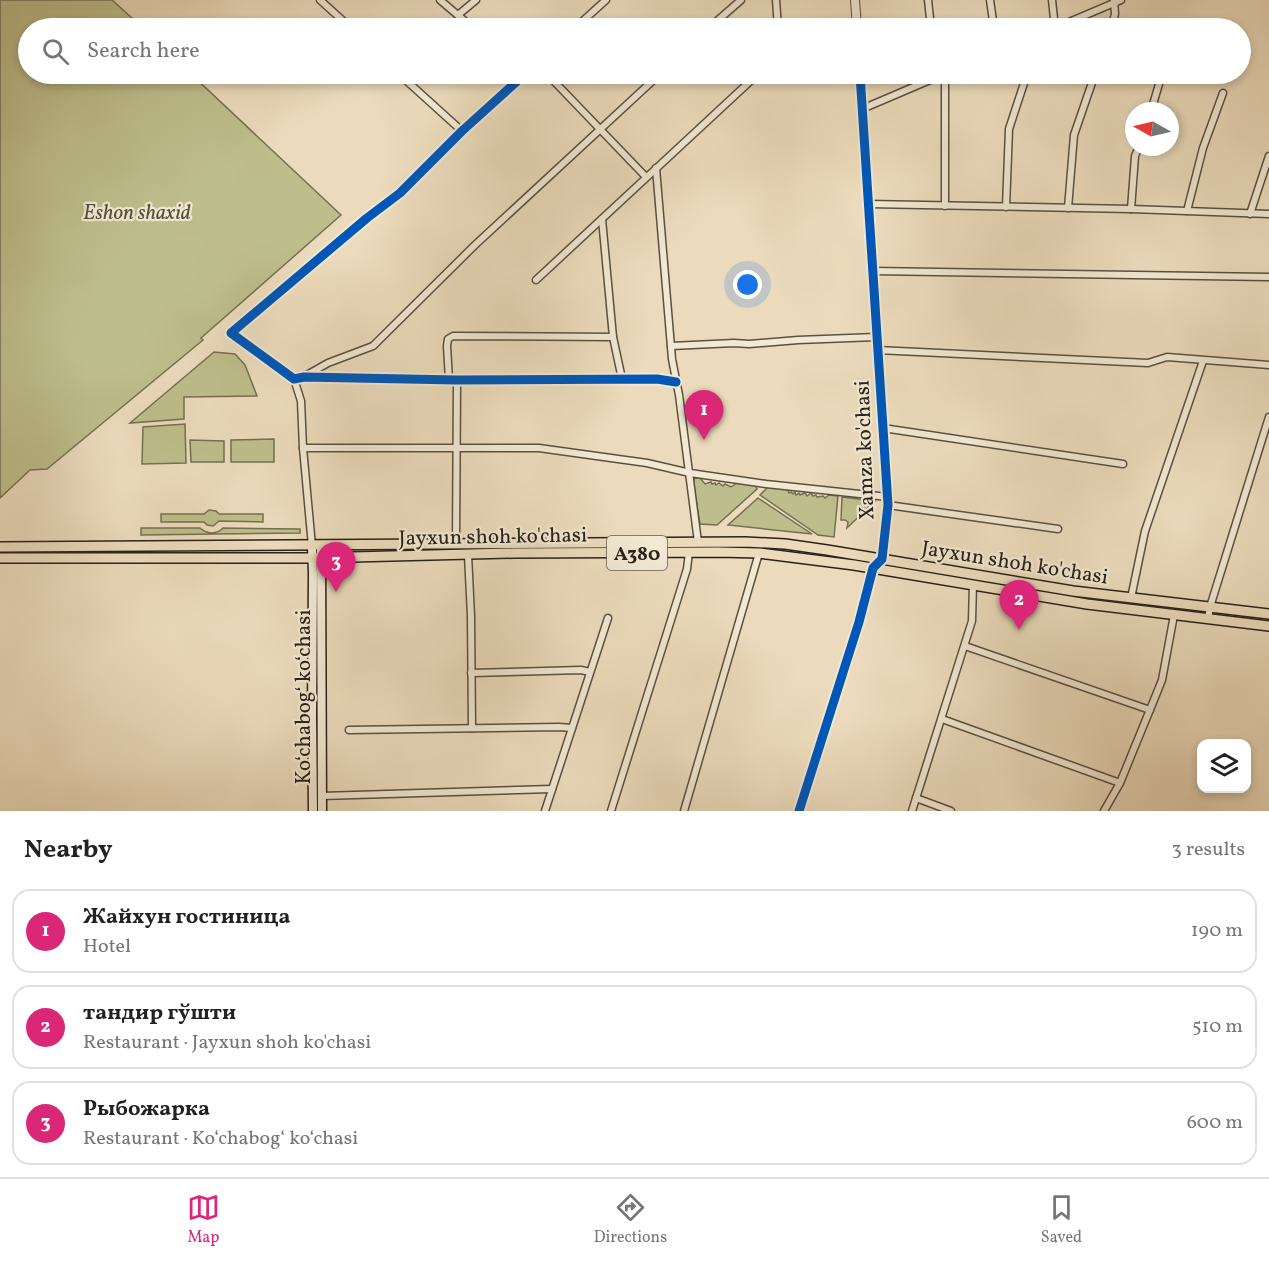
<!DOCTYPE html>
<html lang="en">
<head>
<meta charset="utf-8">
<style>
  :root { --surface:#fff; --page:#f6f6f6; --text:#222; --muted:#767676; --line:#e0e0e0; --accent:#db2777 }
  body { margin:0; font-family:Vollkorn,serif; background:var(--page); color:var(--text) }
  .controls { position:absolute; right:18px; bottom:18px; display:grid; overflow:hidden; border-radius:12px; box-shadow:0 3px 9px #0003 }
  .controls button { width:54px; height:54px; display:grid; place-items:center; padding:0; border:0; border-bottom:2px solid var(--line); background:var(--surface); color:var(--text); font:30px sans-serif }
  .compass { position:absolute; left:1125px; top:102px; width:54px; height:54px; border-radius:50%; background:var(--surface); box-shadow:0 3px 9px #0003; rotate:278deg }
  .you { position:absolute; left:748px; top:285px; width:21px; height:21px; margin:-15px; border:4px solid #fff; border-radius:50%; background:#1a73e8; box-shadow:0 0 0 9px #1a73e833 }
  .badge { display:grid; place-items:center; width:39px; height:39px; border-radius:50%; background:var(--accent); color:#fff; font-size:20px; font-weight:700 }
  .pin { position:absolute; translate:-50% -50px; filter:drop-shadow(0 2px 3px #0008) }
  .pin::after { content:''; position:absolute; top:32px; width:21px; height:18px; background:inherit; clip-path:polygon(0 0,100% 0,50% 100%) }
  .list { margin:0; padding:0; list-style:none }
  h2 { display:flex; justify-content:space-between; align-items:center; height:78px; margin:0; padding:0 24px; font-size:26px }
  h2 small { font-size:20px; font-weight:400; color:var(--muted) }
  .list li { display:grid; grid-template-columns:39px 1fr auto; gap:18px; align-items:center; box-sizing:border-box; height:84px; margin:0 12px 12px; padding:0 12px; border:2px solid var(--line); border-radius:18px }
  .list b { display:block; font-size:22px; white-space:nowrap }
  .list p { margin:0; font-size:20px; white-space:nowrap; color:var(--muted) }
  .list em { font-size:20px; font-style:normal; color:var(--muted) }
  .icon { flex:none; width:33px; height:33px; fill:none; stroke:currentColor; stroke-width:2; stroke-linecap:round; stroke-linejoin:round }
  .map { position:relative; flex:none; width:1269px; height:811px; overflow:hidden }
  .search { position:absolute; background:var(--surface); box-shadow:0 3px 9px #0003; left:18px; right:18px; top:18px; height:66px; display:flex; align-items:center; gap:15px; box-sizing:border-box; padding:0 21px; border-radius:33px; color:var(--muted); font-size:22px }
  .sheet { height:366px; background:var(--surface) }
  nav { display:flex; justify-content:space-around; align-items:center; box-sizing:border-box; height:84px; border-top:2px solid var(--line); background:var(--surface); font-size:16px; color:var(--muted) }
  nav a { display:grid; justify-items:center; gap:3px }
  nav .on { color:var(--accent) }
  .map>svg:first-child { display:block }
  .green { fill:#bebe8c; stroke:#747052; stroke-width:1.5 }
  .lines { fill:none; stroke-linecap:round; stroke-linejoin:round }
  .minor-casing { stroke:#5a5040; stroke-width:9 }
  .tertiary-casing { stroke:#5a5040; stroke-width:10 }
  .secondary-casing { stroke:#2a2117; stroke-width:11 }
  .trunk-casing { stroke:#2a2117; stroke-width:12 }
  .minor { stroke:#f2e8d3; stroke-width:6 }
  .tertiary { stroke:#f2e8d3; stroke-width:8 }
  .secondary { stroke:#f2e8d3; stroke-width:8 }
  .trunk { stroke:#ebdbbc; stroke-width:9 }
  .cycleway-casing { stroke:#f2e8d3; stroke-width:13 }
  .cycleway { stroke:#0057b8; stroke-width:9 }
  .labels { text-anchor:middle; stroke-width:4.5; stroke-linejoin:round; paint-order:stroke }
  .shield { fill:#f2e8d3; stroke:#665d4f; stroke-width:1.5 }
  .shield-label { font-size:20px; font-weight:bold; fill:#2a2117 }
  .park-label { font-size:21px; font-style:italic; fill:#56503a; stroke:#f2e8d3 }
  .street-label { font-size:21px; fill:#2a2117; stroke:#f2e8d3 }
</style>
</head>
<body>
<div class="map">
<svg width="1269" height="811" viewBox="0 0 1269 811">
  <rect width="100%" height="100%" fill="#ebdbbc"/>
  <filter id="stains"><feTurbulence type="fractalNoise" baseFrequency=".00333" numOctaves="4"/><feColorMatrix values="0 0 0 0 .2 0 0 0 0 .09 0 0 0 0 .02 0 0 0 .5 -.17"/></filter>
  <radialGradient id="worn" r=".72"><stop offset=".6" stop-color="#630" stop-opacity="0"/><stop offset="1" stop-color="#630" stop-opacity=".3"/></radialGradient>
  <g class="green">
    <polygon points="0,0 112,0 143,28 28,28 28,74 191,74 341,215 201,338 203,340 47,469 30,470 0,498"/>
    <polygon points="214,352 235,354 245,365 257,396 184,397 184,419 130,423"/>
    <polygon points="185,424 186,463 142,464 143,427"/>
    <polygon points="274,439 274,462 231,462 231,440"/>
    <polygon points="190,440 224,441 224,462 191,462"/>
    <polygon points="695,478 700,478 705,484 711,482 712,484 715,483 716,485 719,483 723,486 725,484 731,487 737,483 755,485 757,489 717,525 700,524 693,482"/>
    <polygon points="768,487 787,489 789,493 791,492 793,494 795,492 796,495 799,493 800,495 805,493 807,496 811,493 813,496 816,495 817,497 823,496 825,498 829,495 838,496 834,537 818,535 760,495"/>
    <polygon points="842,497 875,501 847,528 848,522 845,520 841,520"/>
    <polygon points="758,498 812,534 728,525"/>
    <polygon points="209,510 216,511 219,514 263,514 263,522 219,521 213,526 207,525 204,522 161,522 161,514 204,514"/>
    <path d="M141 528H200C207 534 216 535 223 528L300 529V533L141 535Z"/>
  </g>
  <g class="lines">
    <defs>
      <g id="minor">
        <polyline points="320,0 351,28"/>
        <polyline points="440,0 473,28"/>
        <polyline points="776,0 778,28"/>
        <polyline points="928,0 931,28"/>
        <polyline points="990,0 994,28"/>
        <polyline points="1052,0 1055,28"/>
        <polyline points="458,15 476,0"/>
        <polyline points="575,28 606,0"/>
        <polyline points="709,28 741,0"/>
        <polyline points="1055,28 1121,0"/>
        <polyline points="1111,28 1115,14 1114,0"/>
        <polyline points="399,74 462,131"/>
        <polyline points="525,74 462,131 400,193 367,218 231,333 294,379 304,377 457,380 657,379 676,382"/>
        <polyline points="547,74 646,177"/>
        <polyline points="862,109 944,74"/>
        <polyline points="1151,111 1162,74"/>
        <polyline points="656,168 672,359 679,395 698,542"/>
        <polyline points="868,204 1131,209 1269,214"/>
        <polyline points="945,206 945,74"/>
        <polyline points="1006,207 1009,129 1027,74"/>
        <polyline points="1068,208 1074,135 1095,74"/>
        <polyline points="1131,209 1135,156 1139,147"/>
        <polyline points="1187,211 1203,148 1223,93"/>
        <polyline points="1250,214 1269,156"/>
        <polyline points="602,219 613,337 622,379"/>
        <polyline points="873,271 1269,277"/>
        <polyline points="536,280 758,74"/>
        <polyline points="671,346 734,343 749,344 798,340 876,337"/>
        <polyline points="877,350 1148,363 1167,357 1269,365"/>
        <polyline points="305,376 328,363 373,346 475,245 660,74"/>
        <polyline points="294,379 301,401 303,448 312,546"/>
        <polyline points="449,380 447,346 448,339 453,336 613,337"/>
        <polyline points="883,428 1123,464"/>
        <polyline points="303,448 539,448 647,463 690,473 766,484 888,497"/>
        <polyline points="888,505 1058,529"/>
        <polyline points="456,544 457,380"/>
        <polyline points="468,555 471,616 472,728"/>
        <polyline points="1131,598 1145,531 1203,361"/>
        <polyline points="1208,619 1210,607 1269,417"/>
        <polyline points="965,646 1150,710"/>
        <polyline points="471,673 581,670 590,672"/>
        <polyline points="942,719 1120,783"/>
        <polyline points="349,730 559,727 572,728"/>
        <polyline points="322,796 552,789"/>
        <polyline points="916,798 951,811"/>
        <polyline points="545,811 608,618"/>
        <polyline points="611,811 687,569 689,552"/>
        <polyline points="684,811 759,553"/>
        <polyline points="912,811 972,621 973,585"/>
        <polyline points="1104,811 1120,783 1158,690 1162,680 1174,615"/>
      </g>
      <g id="tertiary">
        <polyline points="855,0 857,28"/>
        <polyline points="799,811 859,622 873,568 882,559 888,505 860,74"/>
      </g>
      <g id="secondary">
        <polyline points="312,546 313,573 312,716 313,811"/>
        <polyline points="321,546 322,811"/>
      </g>
      <g id="trunk">
        <polyline points="0,547 745,542 785,544 827,550 1073,591 1269,614"/>
        <polyline points="0,558 313,558 514,553 719,552 759,553 854,565 1087,604 1269,626"/>
      </g>
    </defs>
    <use href="#minor" class="minor-casing"/>
    <use href="#tertiary" class="tertiary-casing"/>
    <use href="#secondary" class="secondary-casing"/>
    <use href="#trunk" class="trunk-casing"/>
    <use href="#minor" class="minor"/>
    <use href="#tertiary" class="tertiary"/>
    <use href="#secondary" class="secondary"/>
    <use href="#trunk" class="trunk"/>
    <defs>
      <g id="cycleway">
        <polyline points="525,74 462,131 400,193 367,218 231,333 294,379 304,377 457,380 657,379 676,382"/>
        <polyline points="799,811 859,622 873,568 882,559 888,505 860,74"/>
      </g>
    </defs>
    <use href="#cycleway" class="cycleway-casing"/>
    <use href="#cycleway" class="cycleway"/>
  </g>
  <g class="labels">
    <rect class="shield" x="607" y="536" width="60" height="34" rx="4.5"/>
    <g class="shield-label">
      <text x="637" y="560">A380</text>
    </g>
    <g class="park-label">
      <text x="137" y="219">Eshon shaxid</text>
    </g>
    <g class="street-label">
      <text transform="translate(864 450) rotate(-92)" y="7">Xamza ko'chasi</text>
      <text transform="translate(493 536) rotate(-1)" y="7">Jayxun shoh ko'chasi</text>
      <text transform="translate(1015 562) rotate(9)" y="7">Jayxun shoh ko'chasi</text>
      <text transform="translate(303 697) rotate(-90)" y="7">Ko‘chabog‘ ko‘chasi</text>
    </g>
  </g>
  <rect width="100%" height="100%" filter="url(#stains)"/>
  <rect width="100%" height="100%" fill="url(#worn)"/>
</svg>
<div class="controls">
<button><svg class="icon" aria-label="layers" viewBox="0 0 24 24"><path d="M12 4l9 5-9 5-9-5zM3 14l9 5 9-5"/></svg></button>
</div>
<svg class="compass" viewBox="-18 -18 36 36"><path d="M0-13l5 13h-10z" fill="#e53935"/><path d="M0 13l5-13h-10z" fill="#767676"/></svg>
<div class="you"></div>
<div class="pin badge" style="left:704px;top:440px">1</div>
<div class="pin badge" style="left:1019px;top:630px">2</div>
<div class="pin badge" style="left:336px;top:592px">3</div>
<div class="search"><svg class="icon" aria-label="search" viewBox="0 0 24 24"><circle cx="10" cy="10" r="6"/><path d="M15 15l6 6"/></svg>Search here</div>
</div>
<section class="sheet">
<h2>Nearby<small>3 results</small></h2>
<ul class="list">
<li><span class="badge">1</span><div><b>Жайхун гостиница</b><p>Hotel</p></div><em>190 m</em></li>
<li><span class="badge">2</span><div><b>тандир гўшти</b><p>Restaurant · Jayxun shoh ko'chasi</p></div><em>510 m</em></li>
<li><span class="badge">3</span><div><b>Рыбожарка</b><p>Restaurant · Ko‘chabog‘ ko‘chasi</p></div><em>600 m</em></li>
</ul>
</section>
<nav>
<a class="on"><svg class="icon" aria-label="map" viewBox="0 0 24 24"><path d="M3 6l6-2 6 2 6-2v14l-6 2-6-2-6 2zM9 4v14M15 6v14"/></svg>Map</a>
<a><svg class="icon" aria-label="directions" viewBox="0 0 24 24"><path d="M12 3l9 9-9 9-9-9zM9 14v-3h6M13 9l2 2-2 2"/></svg>Directions</a>
<a><svg class="icon" aria-label="saved" viewBox="0 0 24 24"><path d="M7 4h10v16l-5-4-5 4z"/></svg>Saved</a>
</nav>
</body>
</html>
